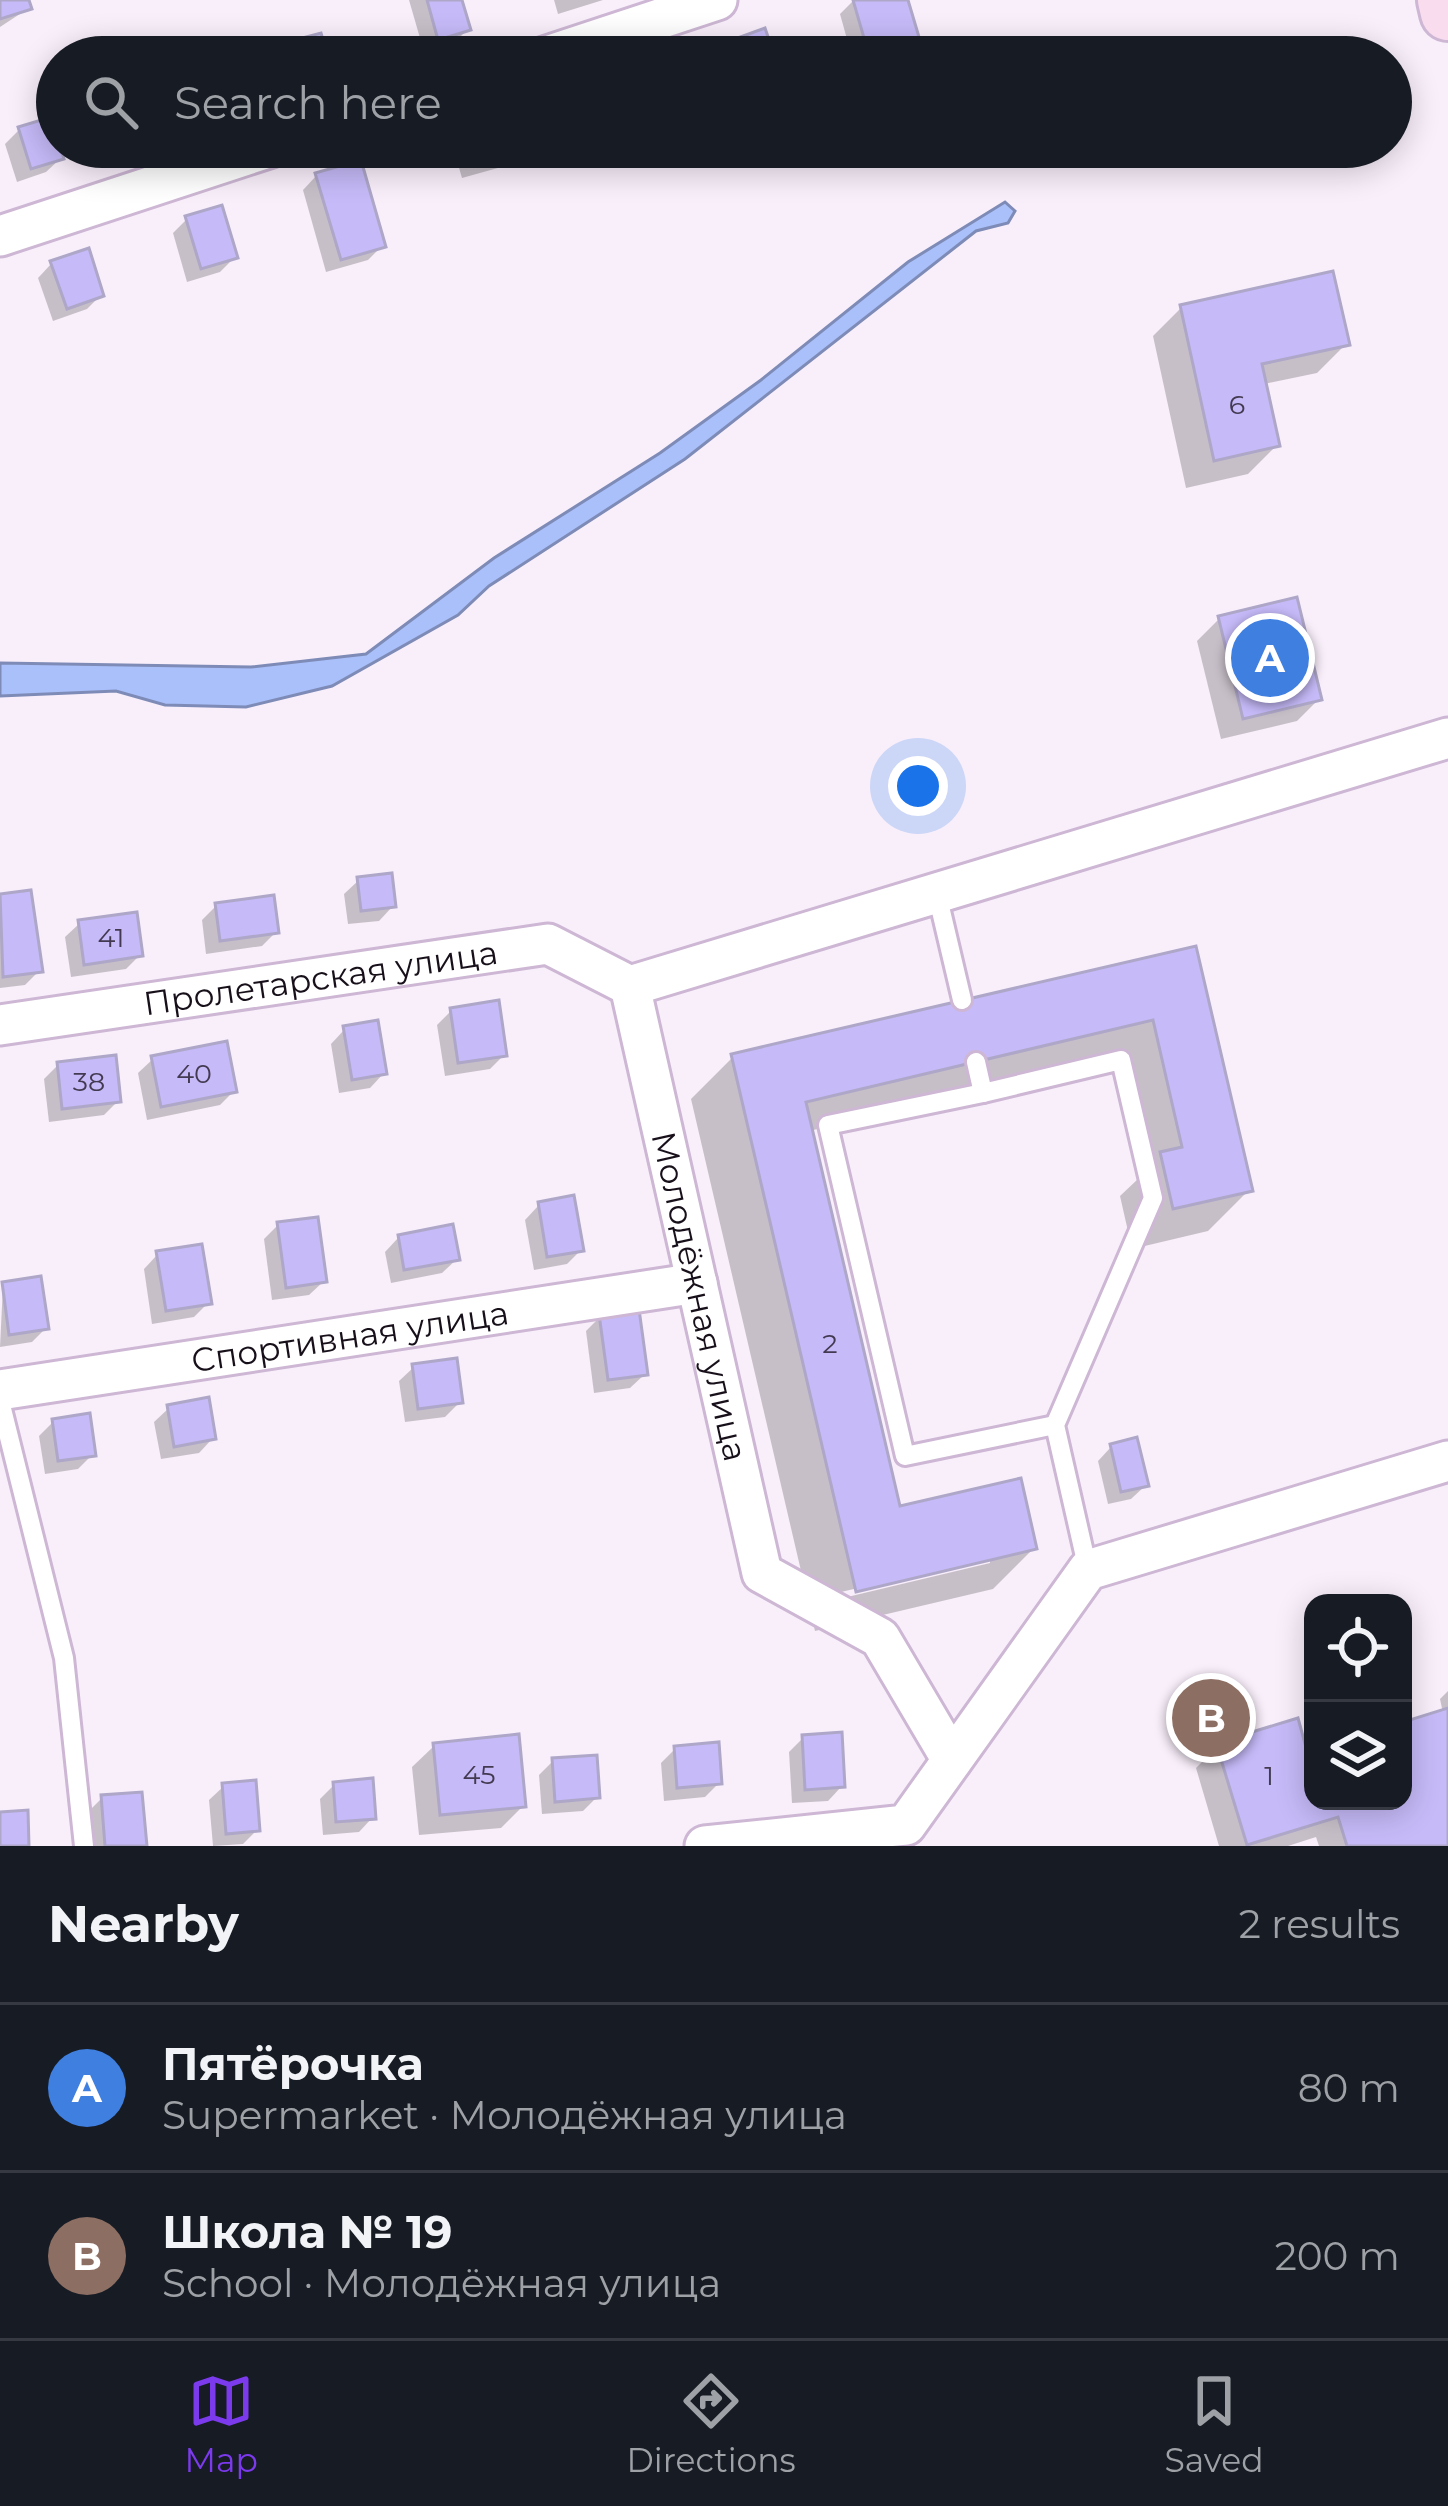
<!DOCTYPE html>
<html lang="en">
<head>
<meta charset="utf-8">
<style>
  :root { --surface:#171b24; --page:#20242c; --text:#f1f3f6; --muted:#9ea1a6; --line:#363941; --accent:#7c3aed }
  body { margin:0; font-family:Montserrat,sans-serif; background:var(--page); color:var(--text) }
  .controls { position:absolute; right:36px; bottom:36px; display:grid; overflow:hidden; border-radius:24px; box-shadow:0 6px 30px #0003 }
  .controls button { width:108px; height:108px; display:grid; place-items:center; padding:0; border:0; border-bottom:3px solid var(--line); background:var(--surface); color:var(--text); font:60px sans-serif }
  .you { position:absolute; left:918px; top:786px; width:42px; height:42px; margin:-30px; border:9px solid #fff; border-radius:50%; background:#1a73e8; box-shadow:0 0 0 18px #1a73e833 }
  .badge { display:grid; place-items:center; width:78px; height:78px; border-radius:50%; background:var(--accent); color:#fff; font-size:39px; font-weight:700 }
  .pin { position:absolute; translate:-50% -50%; border:6px solid #fff; box-shadow:0 3px 12px #0006 }
  .list { margin:0; padding:0; list-style:none }
  h2 { display:flex; justify-content:space-between; align-items:center; height:156px; margin:0; padding:0 48px; font-size:51px }
  h2 small { font-size:39px; font-weight:400; color:var(--muted) }
  .list li { display:grid; grid-template-columns:78px 1fr auto; gap:36px; align-items:center; box-sizing:border-box; height:168px; padding:0 48px; border-top:3px solid var(--line) }
  .list b { display:block; font-size:45px; white-space:nowrap }
  .list p { margin:0; font-size:39px; white-space:nowrap; color:var(--muted) }
  .list em { font-size:39px; font-style:normal; color:var(--muted) }
  .icon { flex:none; width:66px; height:66px; fill:none; stroke:currentColor; stroke-width:2; stroke-linecap:round; stroke-linejoin:round }
  .map { position:relative; flex:none; width:1448px; height:1846px; overflow:hidden }
  .search { position:absolute; background:var(--surface); box-shadow:0 6px 30px #0003; left:36px; right:36px; top:36px; height:132px; display:flex; align-items:center; gap:30px; box-sizing:border-box; padding:0 42px; border-radius:66px; color:var(--muted); font-size:45px }
  .sheet { height:492px; background:var(--surface) }
  nav { display:flex; justify-content:space-around; align-items:center; box-sizing:border-box; height:168px; border-top:3px solid var(--line); background:var(--surface); font-size:33px; color:var(--muted) }
  nav a { display:grid; justify-items:center; gap:6px }
  nav .on { color:var(--accent) }
  .map>svg:first-child { display:block }
  .water { fill:#aac0fb; stroke:#7e8bb7; stroke-width:3 }
  .shadow { fill:#0003; fill-rule:evenodd }
  .building { fill:#c6baf8; stroke:#aea7c8; stroke-width:3 }
  .lines { fill:none; stroke-linecap:round; stroke-linejoin:round }
  .lane-casing { stroke:#cdb7d4; stroke-width:24 }
  .street-casing { stroke:#cdb7d4; stroke-width:45 }
  .secondary-casing { stroke:#cdb7d4; stroke-width:60 }
  .lane { stroke:#fff; stroke-width:18 }
  .street { stroke:#fff; stroke-width:39 }
  .secondary { stroke:#f9dced; stroke-width:54 }
  .labels { text-anchor:middle; stroke-width:9; stroke-linejoin:round; paint-order:stroke }
  .number-label { font-size:27px; fill:#433a51 }
  .street-label { font-size:33px; fill:#170f19; stroke:#fff }
</style>
</head>
<body>
<div class="map">
<svg width="1448" height="1846" viewBox="0 0 1448 1846">
  <rect width="100%" height="100%" fill="#f9effb"/>
  <polygon class="water" points="1005,202 1015,211 1008,223 976,231 685,459 489,586 458,615 332,686 246,707 165,705 116,691 0,696 0,663 251,667 366,654 494,558 660,453 761,380 908,262"/>
  <g class="shadow">
    <polygon points="0,0 26,0 29,8 0,27"/>
    <polygon points="409,0 459,0 468,29 453,44 424,52"/>
    <polygon points="554,0 603,0 558,14"/>
    <polygon points="854,0 905,0 916,36 902,50 852,57 840,14"/>
    <polygon points="737,41 772,57 723,57"/>
    <polygon points="19,130 61,158 46,172 17,182 5,144"/>
    <polygon points="453,147 518,147 519,152 505,166 462,178"/>
    <polygon points="317,175 382,246 368,260 326,272 303,190"/>
    <polygon points="187,219 235,257 220,272 187,282 173,233"/>
    <polygon points="52,263 101,295 87,309 53,321 38,278"/>
    <polygon points="1182,307 1346,344 1317,373 1264,384 1277,445 1248,474 1186,488 1153,336"/>
    <polygon points="1219,619 1319,699 1297,721 1221,739 1197,641"/>
    <polygon points="359,880 393,906 379,921 348,924 344,894"/>
    <polygon points="28,893 39,971 25,985 0,988 0,897"/>
    <polygon points="217,905 276,932 262,946 206,954 202,920"/>
    <polygon points="80,923 140,955 126,969 71,977 65,937"/>
    <path d="M1193 949 1249 1190 1208 1231 1132 1249 1120 1196 1139 1178 1112 1060 809 1131 898 1510 1034 1548 993 1589 815 1631 691 1099 733 1057ZM990 1557V1563L843 1598 841 1592Z"/>
    <polygon points="451,1011 504,1055 490,1069 445,1076 437,1025"/>
    <polygon points="345,1029 384,1073 370,1088 339,1093 331,1044"/>
    <polygon points="153,1059 234,1091 220,1105 147,1120 138,1073"/>
    <polygon points="58,1065 118,1101 104,1115 49,1122 44,1079"/>
    <polygon points="539,1205 581,1250 567,1264 534,1270 525,1220"/>
    <polygon points="278,1225 324,1281 309,1295 272,1300 264,1239"/>
    <polygon points="399,1237 457,1259 442,1273 391,1283 385,1252"/>
    <polygon points="158,1254 208,1303 194,1317 152,1324 144,1269"/>
    <polygon points="3,1285 46,1328 32,1342 0,1347"/>
    <polygon points="600,1317 645,1374 630,1388 594,1393 586,1331"/>
    <polygon points="414,1367 460,1402 445,1417 405,1422 399,1381"/>
    <polygon points="169,1408 213,1438 199,1453 161,1459 154,1422"/>
    <polygon points="54,1421 92,1455 78,1469 45,1474 39,1436"/>
    <polygon points="1112,1446 1146,1485 1131,1499 1108,1504 1098,1461"/>
    <polygon points="1448,1691 1448,1846 1319,1846 1316,1837 1288,1846 1219,1846 1196,1768 1218,1746 1313,1752 1313,1801 1403,1801 1403,1725 1443,1713 1440,1699"/>
    <polygon points="803,1738 842,1786 828,1801 792,1803 789,1752"/>
    <polygon points="434,1746 523,1806 501,1828 419,1835 412,1767"/>
    <polygon points="675,1749 719,1783 705,1797 664,1801 661,1763"/>
    <polygon points="553,1761 597,1797 583,1811 542,1814 539,1775"/>
    <polygon points="334,1785 373,1817 359,1832 323,1835 320,1799"/>
    <polygon points="224,1786 257,1830 243,1844 213,1846 209,1800"/>
    <polygon points="102,1798 143,1846 91,1846 88,1812"/>
  </g>
  <g class="building">
    <polygon points="0,0 29,0 32,9 0,19"/>
    <polygon points="427,0 462,0 471,30 438,40"/>
    <polygon points="853,0 908,0 919,37 868,52"/>
    <polygon points="765,28 775,57 742,57 735,39"/>
    <polygon points="321,33 328,57 287,57 283,43"/>
    <polygon points="51,117 64,159 31,169 18,127"/>
    <polygon points="471,147 521,147 522,153 476,166"/>
    <polygon points="361,160 386,247 341,260 315,173"/>
    <polygon points="222,205 238,258 201,269 185,216"/>
    <polygon points="89,248 104,296 67,309 50,261"/>
    <polygon points="1333,271 1350,345 1262,364 1280,446 1214,461 1180,305"/>
    <polygon points="1297,597 1322,700 1243,719 1218,616"/>
    <polygon points="392,873 396,907 361,911 357,877"/>
    <polygon points="31,890 43,972 3,977 0,894"/>
    <polygon points="274,895 279,933 220,941 215,903"/>
    <polygon points="137,912 143,956 84,965 78,920"/>
    <polygon points="1196,946 1253,1191 1173,1209 1160,1152 1182,1147 1153,1020 806,1102 900,1506 1021,1478 1037,1549 856,1592 731,1054"/>
    <polygon points="499,1000 507,1056 458,1063 450,1008"/>
    <polygon points="378,1020 387,1074 352,1080 343,1026"/>
    <polygon points="227,1041 237,1092 161,1107 151,1056"/>
    <polygon points="116,1055 121,1102 62,1109 57,1062"/>
    <polygon points="574,1195 584,1251 547,1257 538,1202"/>
    <polygon points="318,1217 327,1282 286,1288 277,1222"/>
    <polygon points="453,1224 460,1260 404,1270 398,1235"/>
    <polygon points="202,1244 212,1304 166,1311 156,1251"/>
    <polygon points="41,1276 49,1329 9,1335 2,1282"/>
    <polygon points="639,1309 648,1375 608,1380 599,1314"/>
    <polygon points="457,1358 463,1403 418,1409 412,1364"/>
    <polygon points="209,1397 216,1439 174,1447 167,1405"/>
    <polygon points="90,1413 96,1456 58,1461 52,1419"/>
    <polygon points="1137,1437 1149,1486 1121,1492 1110,1444"/>
    <polygon points="1448,1708 1448,1846 1347,1846 1338,1817 1247,1845 1216,1743 1298,1718 1307,1751 1313,1749 1313,1801 1403,1801 1403,1722"/>
    <polygon points="842,1732 845,1787 805,1790 802,1735"/>
    <polygon points="519,1734 526,1807 440,1815 433,1743"/>
    <polygon points="719,1742 722,1784 677,1788 674,1746"/>
    <polygon points="597,1755 600,1798 555,1802 552,1758"/>
    <polygon points="373,1778 376,1819 336,1822 333,1782"/>
    <polygon points="256,1780 260,1831 226,1834 222,1783"/>
    <polygon points="142,1792 147,1846 105,1846 101,1795"/>
    <polygon points="28,1810 29,1846 0,1846 0,1812"/>
  </g>
  <g class="lines">
    <defs>
      <g id="lane">
        <polyline points="937,894 962,1000"/>
        <polyline points="976,1062 983,1093 1121,1060 1153,1198 1055,1425 1088,1570"/>
        <polyline points="983,1093 828,1125 905,1456 1055,1425"/>
        <polyline points="0,1401 64,1658 84,1846"/>
      </g>
      <g id="street">
        <polyline points="544,57 717,0"/>
        <polyline points="0,236 271,147"/>
        <path id="s1" d="M630 986 762 1573 880 1638 952 1760"/>
        <polyline points="630,986 1448,738"/>
        <path id="s2" d="M0 1025 548 944 630 986"/>
        <path id="s3" d="M0 1390 697 1283"/>
        <polyline points="705,1846 906,1825 1088,1570 1448,1461"/>
      </g>
      <polyline id="secondary" points="1445,0 1448,13"/>
    </defs>
    <use href="#lane" class="lane-casing"/>
    <use href="#street" class="street-casing"/>
    <use href="#secondary" class="secondary-casing"/>
    <use href="#lane" class="lane"/>
    <use href="#street" class="street"/>
    <use href="#secondary" class="secondary"/>
  </g>
  <g class="labels">
    <g class="number-label">
      <text x="1237" y="414">6</text>
      <text x="111" y="947">41</text>
      <text x="194" y="1083">40</text>
      <text x="89" y="1091">38</text>
      <text x="830" y="1353">2</text>
      <text x="479" y="1784">45</text>
      <text x="1269" y="1785">1</text>
    </g>
    <g class="street-label">
      <text dy="12" stroke="none"><textPath href="#s2" startOffset="324">Пролетарская улица</textPath></text>
      <text dy="12" stroke="none"><textPath href="#s1" startOffset="318">Молодёжная улица</textPath></text>
      <text dy="12" stroke="none"><textPath href="#s3" startOffset="354">Спортивная улица</textPath></text>
    </g>
  </g>
</svg>
<div class="controls">
<button><svg class="icon" aria-label="locate" viewBox="0 0 24 24"><circle cx="12" cy="12" r="6"/><path d="M12 2v4M12 18v4M2 12h4M18 12h4"/></svg></button>
<button><svg class="icon" aria-label="layers" viewBox="0 0 24 24"><path d="M12 4l9 5-9 5-9-5zM3 14l9 5 9-5"/></svg></button>
</div>
<div class="you"></div>
<div class="pin badge" style="left:1270px;top:658px;background:#3f7fe0">A</div>
<div class="pin badge" style="left:1211px;top:1718px;background:#8d6e63">B</div>
<div class="search"><svg class="icon" aria-label="search" viewBox="0 0 24 24"><circle cx="10" cy="10" r="6"/><path d="M15 15l6 6"/></svg>Search here</div>
</div>
<section class="sheet">
<h2>Nearby<small>2 results</small></h2>
<ul class="list">
<li><span class="badge" style="background:#3f7fe0">A</span><div><b>Пятёрочка</b><p>Supermarket · Молодёжная улица</p></div><em>80 m</em></li>
<li><span class="badge" style="background:#8d6e63">B</span><div><b>Школа № 19</b><p>School · Молодёжная улица</p></div><em>200 m</em></li>
</ul>
</section>
<nav>
<a class="on"><svg class="icon" aria-label="map" viewBox="0 0 24 24"><path d="M3 6l6-2 6 2 6-2v14l-6 2-6-2-6 2zM9 4v14M15 6v14"/></svg>Map</a>
<a><svg class="icon" aria-label="directions" viewBox="0 0 24 24"><path d="M12 3l9 9-9 9-9-9zM9 14v-3h6M13 9l2 2-2 2"/></svg>Directions</a>
<a><svg class="icon" aria-label="saved" viewBox="0 0 24 24"><path d="M7 4h10v16l-5-4-5 4z"/></svg>Saved</a>
</nav>
</body>
</html>
